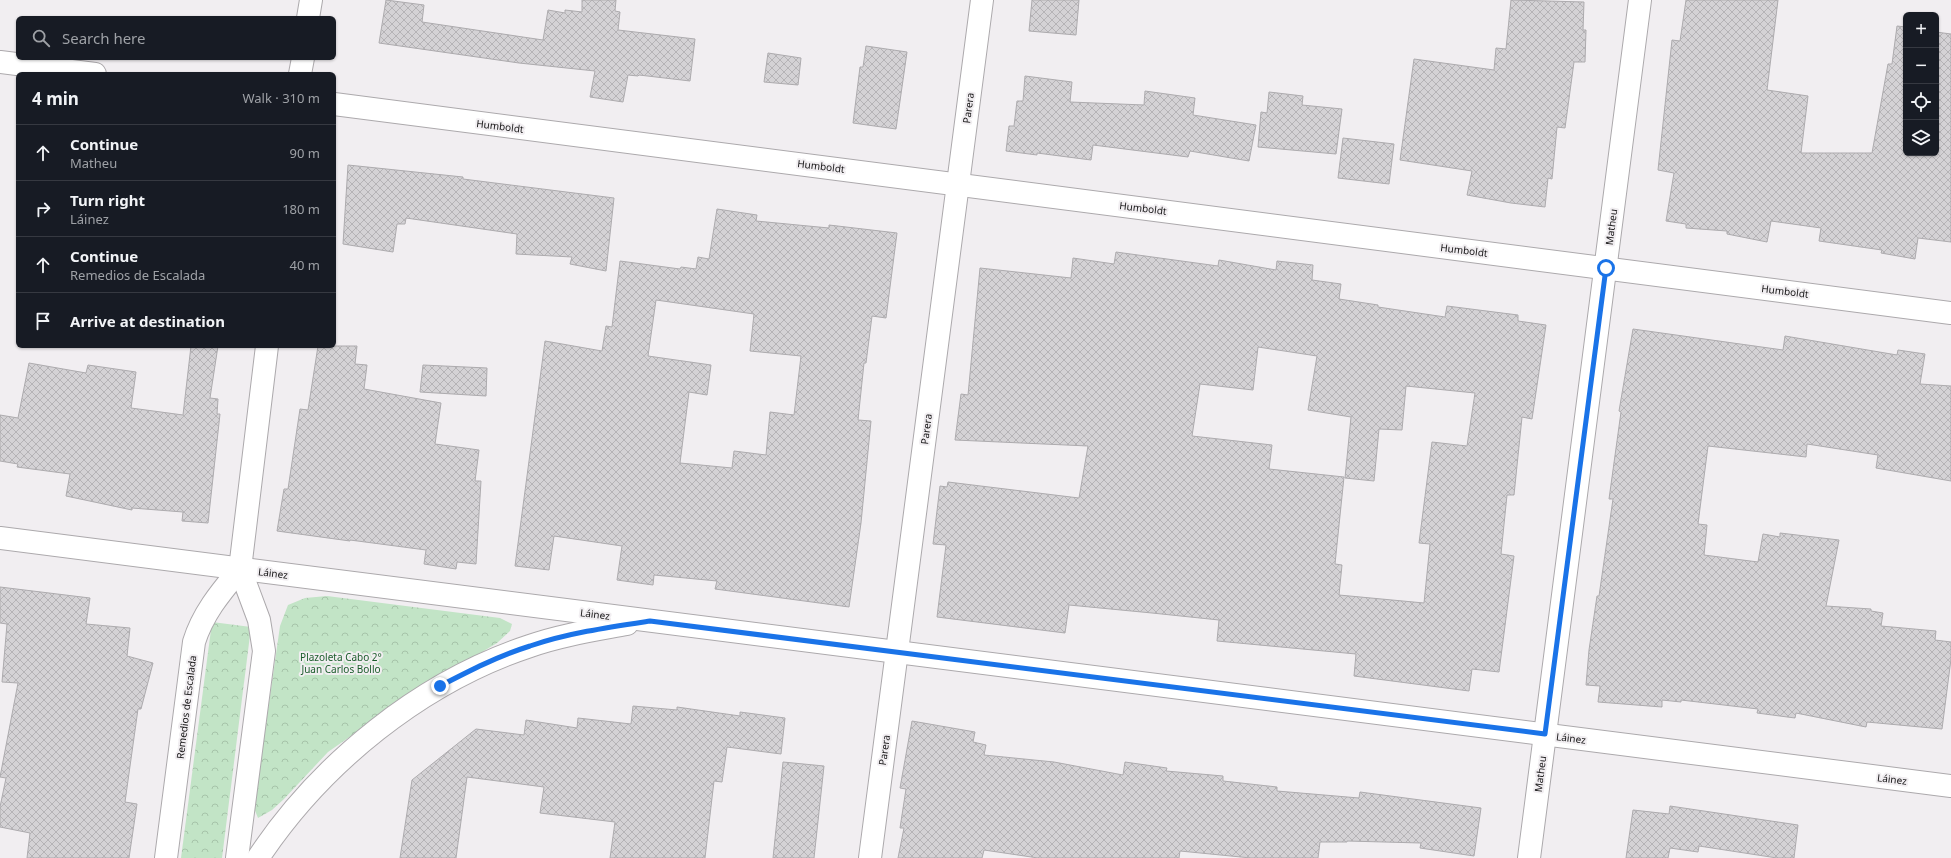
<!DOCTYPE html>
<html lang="en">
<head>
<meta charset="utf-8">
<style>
  :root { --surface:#171b24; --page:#242831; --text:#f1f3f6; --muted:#9ea1a6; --line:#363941 }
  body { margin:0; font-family:"Noto Sans",sans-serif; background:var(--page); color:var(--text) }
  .controls { position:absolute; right:12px; top:12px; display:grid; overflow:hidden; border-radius:6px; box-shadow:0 1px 3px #0004 }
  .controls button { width:36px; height:36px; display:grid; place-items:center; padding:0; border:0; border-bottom:1px solid var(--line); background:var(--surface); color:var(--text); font:20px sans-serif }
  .stop { position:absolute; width:12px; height:12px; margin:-9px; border:3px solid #1a73e8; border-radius:50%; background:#fff }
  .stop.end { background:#1a73e8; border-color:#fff; box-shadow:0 1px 4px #0008 }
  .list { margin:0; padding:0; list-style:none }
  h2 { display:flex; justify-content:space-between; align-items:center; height:52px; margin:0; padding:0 16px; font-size:17px }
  h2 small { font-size:13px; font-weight:400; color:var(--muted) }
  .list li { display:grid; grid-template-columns:26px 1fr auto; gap:12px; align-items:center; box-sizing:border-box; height:56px; padding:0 16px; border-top:1px solid var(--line) }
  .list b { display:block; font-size:15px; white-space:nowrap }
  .list p { margin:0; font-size:13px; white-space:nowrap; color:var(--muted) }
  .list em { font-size:13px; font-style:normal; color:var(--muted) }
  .icon { flex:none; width:22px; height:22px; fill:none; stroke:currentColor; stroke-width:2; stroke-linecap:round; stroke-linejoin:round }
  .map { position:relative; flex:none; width:1951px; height:858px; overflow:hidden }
  .search { position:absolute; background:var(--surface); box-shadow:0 1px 3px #0004; left:16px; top:16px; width:320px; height:44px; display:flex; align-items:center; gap:10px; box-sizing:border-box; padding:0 14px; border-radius:6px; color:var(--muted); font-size:15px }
  .panel { position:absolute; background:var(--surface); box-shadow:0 1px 3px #0004; left:16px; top:72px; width:320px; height:276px; border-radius:6px }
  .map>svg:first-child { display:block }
  .park { fill:url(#park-crowns) }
  .building { fill:url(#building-cross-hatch); stroke:#adabae; fill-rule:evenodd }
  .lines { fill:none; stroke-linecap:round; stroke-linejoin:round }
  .minor-casing { stroke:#aca9ac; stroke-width:24 }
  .secondary-casing { stroke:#aca9ac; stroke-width:24 }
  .minor { stroke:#fff; stroke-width:22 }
  .secondary { stroke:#fff; stroke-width:22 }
  .route { stroke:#1a73e8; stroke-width:5 }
  .labels { text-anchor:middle; stroke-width:4; stroke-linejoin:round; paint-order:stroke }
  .street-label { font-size:10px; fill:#141314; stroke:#f1eef1 }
  .park-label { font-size:10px; fill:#1b5c2b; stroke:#f1eef1 }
</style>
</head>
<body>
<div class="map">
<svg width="1951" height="858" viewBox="0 0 1951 858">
  <defs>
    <pattern id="park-crowns" width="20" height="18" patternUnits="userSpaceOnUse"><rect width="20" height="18" fill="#c2e4c6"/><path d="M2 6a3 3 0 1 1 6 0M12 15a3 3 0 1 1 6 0" fill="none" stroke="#a6c3a9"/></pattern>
    <pattern id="building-cross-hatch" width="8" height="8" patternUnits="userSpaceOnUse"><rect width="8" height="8" fill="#d4d2d5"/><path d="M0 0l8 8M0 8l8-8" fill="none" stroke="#b5b3b6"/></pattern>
  </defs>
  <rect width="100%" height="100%" fill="#f1eef1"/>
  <g class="park">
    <polygon points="327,596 500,618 512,624 510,631 497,643 404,699 328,752 284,799 272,810 258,818 254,808 280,626 288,605 305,598"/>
    <polygon points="212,622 251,627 222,858 181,858"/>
  </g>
  <g class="building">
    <polygon points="386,0 424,5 422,22 543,40 548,10 565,13 565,10 582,12 582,0 616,0 615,11 620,12 618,30 695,39 690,81 639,75 638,76 628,75 623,102 590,97 595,71 519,63 379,43"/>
    <polygon points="1032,0 1079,0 1076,35 1029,31"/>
    <polygon points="1511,0 1584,2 1583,30 1586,30 1585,62 1574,62 1565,128 1557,127 1552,179 1548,178 1545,207 1511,203 1467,195 1472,171 1400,160 1414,59 1494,70 1496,48 1506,49"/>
    <polygon points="1686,0 1778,0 1767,90 1808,96 1801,153 1872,153 1888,64 1892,64 1897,26 1906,27 1906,153 1936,153 1936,32 1951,34 1951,242 1918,238 1915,259 1881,253 1882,250 1819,241 1821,228 1771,221 1767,242 1727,234 1727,231 1686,228 1686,224 1666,221 1674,173 1658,170 1672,40 1680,41"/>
    <polygon points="866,46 907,52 896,129 853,123 860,67 863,67"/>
    <polygon points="768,53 801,58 798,85 764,82"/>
    <polygon points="1025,76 1072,82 1070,102 1144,105 1145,91 1195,98 1193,115 1256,125 1249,161 1190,151 1188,157 1093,145 1091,160 1037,153 1037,155 1006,151 1009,126 1014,126 1017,101 1023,101"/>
    <polygon points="1269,92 1303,96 1302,105 1342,109 1336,154 1258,147 1261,112 1267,113"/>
    <polygon points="1343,138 1394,144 1389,184 1338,178"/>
    <polygon points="348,165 463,177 463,179 614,198 606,271 570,264 572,257 516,254 517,234 406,218 405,224 397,224 393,252 343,244"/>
    <path d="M717 209 757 215 756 221 829 228V225L897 233 886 318 872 316 866 363H864L858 420 871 421 861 523 849 607 715 589 717 581 654 575 653 585 617 580 622 546 554 536 549 570 515 566 545 341 602 351 606 326 612 327 620 261 680 269 681 267 696 269 698 257 709 259ZM656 300 754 314 750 351 801 356 794 415 770 412 766 455 734 451 732 468 680 463 689 392 707 395 711 365 648 356Z"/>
    <path d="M1116 252 1218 266 1219 260 1276 270 1277 261 1313 265 1312 280 1341 284 1339 299 1378 305V307L1445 317 1447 306 1518 315V321L1546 325 1532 419 1522 417 1514 495H1507L1501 554 1514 556 1499 672 1472 669 1469 691 1354 676 1356 654 1217 641 1219 620 1152 613 1069 605 1065 633 937 617 946 545 933 544 940 486 947 487 948 482 1079 498 1088 446 955 440 961 394 968 395 980 268 1071 278 1073 258 1114 264ZM1258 347 1317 356 1308 410 1351 417 1345 478 1374 481 1379 429 1402 430 1406 386 1475 393 1467 446 1432 442 1419 543 1430 544 1424 603 1339 595 1342 565 1335 564 1344 477 1269 469 1272 445 1192 436 1200 384 1253 390Z"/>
    <polygon points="1633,329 1783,350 1785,336 1897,355 1898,350 1925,354 1920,384 1951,386 1951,481 1876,468 1878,455 1807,444 1806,457 1708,446 1698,524 1707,525 1704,555 1758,562 1763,534 1780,537 1780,533 1839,540 1826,606 1871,609 1871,611 1883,613 1881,626 1936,631 1935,640 1951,642 1951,659 1942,729 1867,722 1866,727 1796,713 1795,718 1757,713 1758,709 1681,700 1681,702 1662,700 1662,707 1598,702 1600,686 1586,685 1589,650 1597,596 1599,596 1613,499 1609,499 1621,412 1619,411"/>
    <polygon points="191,346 218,346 210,398 218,399 217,414 220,414 208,523 182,521 183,512 132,508 132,510 66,496 70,474 17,467 18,464 0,461 0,415 18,418 29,363 86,373 88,365 136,372 131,408 183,415"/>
    <polygon points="318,346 357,346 355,364 367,365 364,389 441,403 435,444 479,450 475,481 481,481 476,564 457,562 456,569 424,564 426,550 350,540 350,541 277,531 284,489 288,489 300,409 308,410"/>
    <polygon points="423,365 487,368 486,396 420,392"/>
    <polygon points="0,587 90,598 86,624 130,628 127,656 153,663 141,709 138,709 125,802 137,804 129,858 27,858 30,833 0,827 0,807 6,778 0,777 18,683 2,682 7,624 0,623"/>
    <polygon points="633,706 677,710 677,707 740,716 740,712 785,718 781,754 727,747 722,782 714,781 705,858 610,858 615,822 540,813 544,787 467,777 456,858 400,858 412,780 476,729 524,735 526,720 577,728 578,718 631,724"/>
    <polygon points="912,721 975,732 973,742 986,745 984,755 1054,762 1123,775 1125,762 1167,768 1166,771 1223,776 1223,781 1277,787 1277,791 1359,798 1360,792 1481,808 1474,856 1420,848 1421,843 1347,841 1347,842 1320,842 1318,858 1251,858 1180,851 1179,858 1038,858 984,850 982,858 898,858 904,828 900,828 906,789 900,788"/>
    <polygon points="783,762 824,766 814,858 773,858"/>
    <polygon points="1670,806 1798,825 1794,858 1777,858 1699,846 1698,852 1670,848 1668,858 1626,858 1633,810 1669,814"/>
  </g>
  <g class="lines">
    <defs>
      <g id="minor">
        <polyline points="308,18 311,0"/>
        <polyline points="300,74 303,58"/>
        <polyline points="870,858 982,0"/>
        <polyline points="1529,858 1640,0"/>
      </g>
      <g id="secondary">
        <polyline points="0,62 95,74"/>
        <polyline points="334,104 1951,313"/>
        <polyline points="0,538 1951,786"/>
        <path d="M166 858 194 642C203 613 221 592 240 569"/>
        <polyline points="237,858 264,651 259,620 240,569 267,346"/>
        <path d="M258 858C321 763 421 682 530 646 561 635 595 630 627 624"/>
      </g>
    </defs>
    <use href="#minor" class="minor-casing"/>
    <use href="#secondary" class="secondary-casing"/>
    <use href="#minor" class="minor"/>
    <use href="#secondary" class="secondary"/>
  </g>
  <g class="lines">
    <path class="route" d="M440 686C469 671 498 656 530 646 568 633 610 627 650 621L1545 734 1606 268"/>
  </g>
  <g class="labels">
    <g class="street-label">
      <text transform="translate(968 108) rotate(-83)" y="4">Parera</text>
      <text transform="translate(500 126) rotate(7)" y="4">Humboldt</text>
      <text transform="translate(821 166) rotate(7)" y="4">Humboldt</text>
      <text transform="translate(1143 208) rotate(7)" y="4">Humboldt</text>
      <text transform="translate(1611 227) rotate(-83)" y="4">Matheu</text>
      <text transform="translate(1464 250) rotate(7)" y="4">Humboldt</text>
      <text transform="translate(1785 291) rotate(7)" y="4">Humboldt</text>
      <text transform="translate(926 429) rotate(-83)" y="4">Parera</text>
      <text transform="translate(273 573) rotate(7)" y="4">Láinez</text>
      <text transform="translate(595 614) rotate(7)" y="4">Láinez</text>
      <text transform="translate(186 707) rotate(-83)" y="4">Remedios de Escalada</text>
      <text transform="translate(1571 738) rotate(7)" y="4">Láinez</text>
      <text transform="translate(884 750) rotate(-82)" y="4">Parera</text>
      <text transform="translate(1540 774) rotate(-83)" y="4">Matheu</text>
      <text transform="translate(1892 779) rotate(7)" y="4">Láinez</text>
    </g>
    <g class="park-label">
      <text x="341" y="661">Plazoleta Cabo 2°<tspan x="341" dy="12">Juan Carlos Bollo</tspan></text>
    </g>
  </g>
</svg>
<div class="controls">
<button>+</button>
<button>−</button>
<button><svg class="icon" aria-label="locate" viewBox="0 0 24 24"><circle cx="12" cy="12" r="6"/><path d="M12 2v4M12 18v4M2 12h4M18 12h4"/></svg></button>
<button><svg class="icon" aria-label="layers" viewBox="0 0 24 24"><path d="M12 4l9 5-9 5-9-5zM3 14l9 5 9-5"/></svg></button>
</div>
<div class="stop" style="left:1606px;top:268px"></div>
<div class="stop end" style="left:440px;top:686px"></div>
<div class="search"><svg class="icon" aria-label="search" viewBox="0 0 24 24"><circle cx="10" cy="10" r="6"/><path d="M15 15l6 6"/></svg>Search here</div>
<section class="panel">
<h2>4 min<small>Walk · 310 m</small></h2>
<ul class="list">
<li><svg class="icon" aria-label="ahead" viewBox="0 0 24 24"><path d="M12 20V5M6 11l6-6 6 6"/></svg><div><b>Continue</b><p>Matheu</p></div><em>90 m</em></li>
<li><svg class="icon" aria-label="right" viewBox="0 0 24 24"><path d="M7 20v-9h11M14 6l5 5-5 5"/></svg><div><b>Turn right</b><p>Láinez</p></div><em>180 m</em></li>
<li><svg class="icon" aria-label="ahead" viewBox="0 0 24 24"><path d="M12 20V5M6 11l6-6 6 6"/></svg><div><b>Continue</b><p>Remedios de Escalada</p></div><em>40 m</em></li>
<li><svg class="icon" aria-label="arrive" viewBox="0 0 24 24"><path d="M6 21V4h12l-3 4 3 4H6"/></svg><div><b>Arrive at destination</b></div></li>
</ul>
</section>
</div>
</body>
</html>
